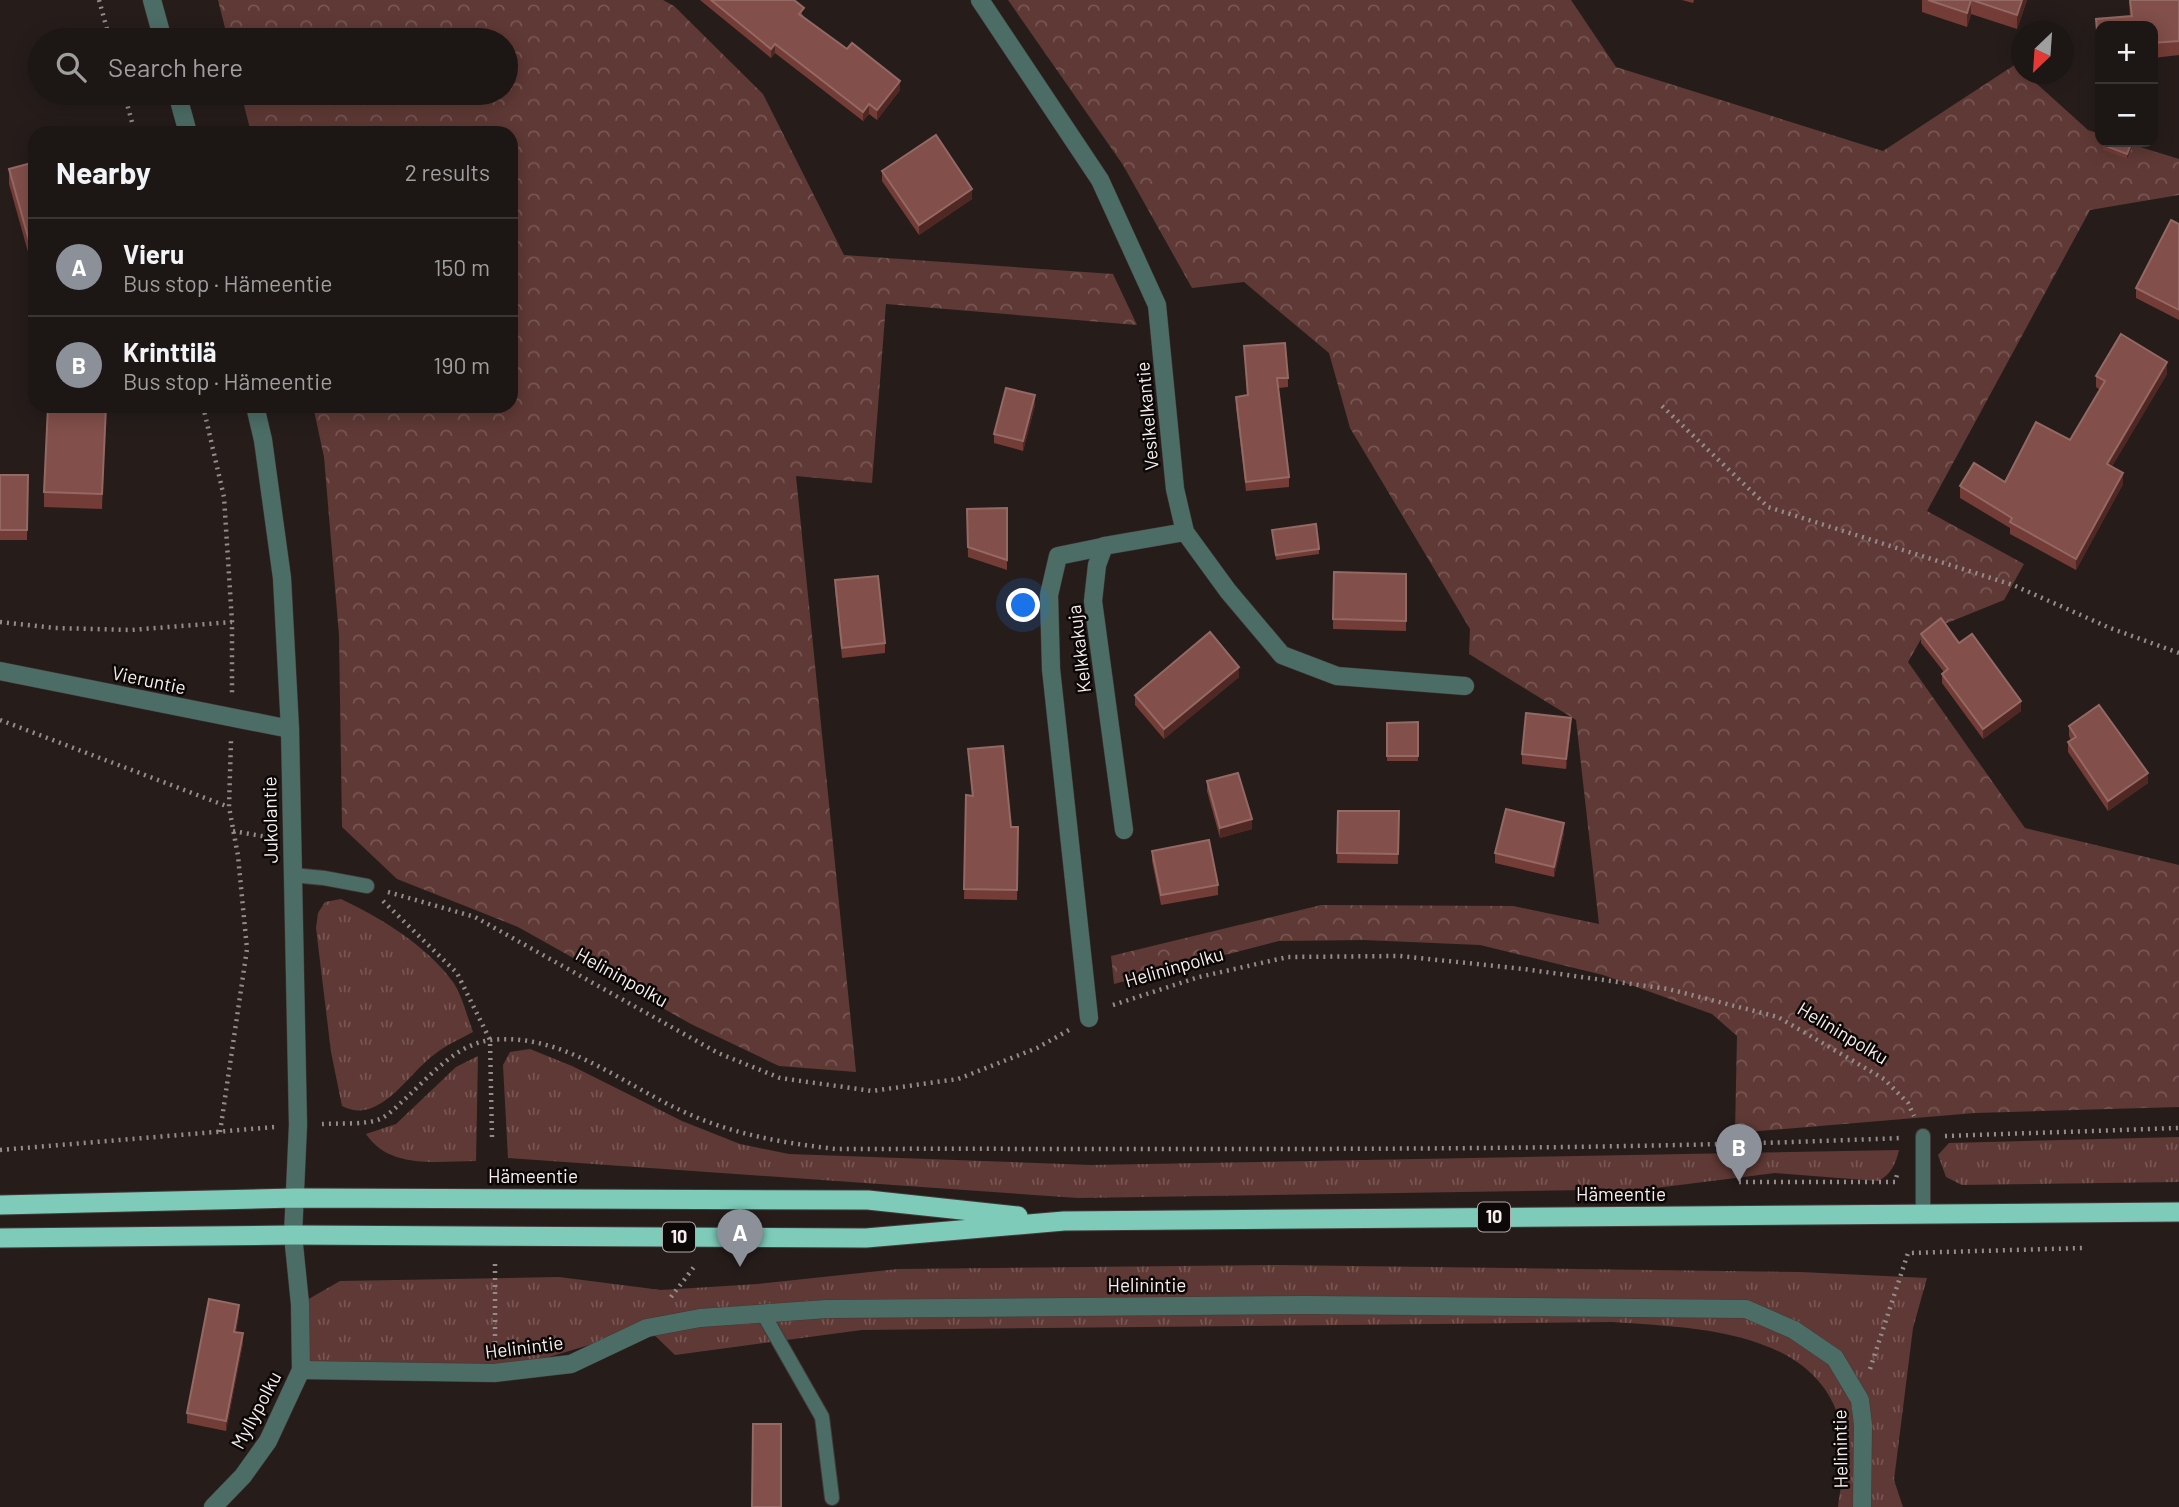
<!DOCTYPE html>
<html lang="en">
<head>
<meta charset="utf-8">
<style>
  :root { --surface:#1c1614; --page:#251f1d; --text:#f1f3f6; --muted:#a09fa0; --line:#3a3534; --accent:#8c9099 }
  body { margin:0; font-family:Barlow,sans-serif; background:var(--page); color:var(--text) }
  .controls { position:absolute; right:21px; top:21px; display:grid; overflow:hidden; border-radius:14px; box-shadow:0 4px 18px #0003 }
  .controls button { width:63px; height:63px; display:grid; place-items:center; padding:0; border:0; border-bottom:2px solid var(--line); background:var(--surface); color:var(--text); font:35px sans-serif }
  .compass { position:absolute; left:2011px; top:21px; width:63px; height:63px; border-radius:50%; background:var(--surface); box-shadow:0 4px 18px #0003; rotate:205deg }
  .you { position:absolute; left:1024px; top:606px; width:24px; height:24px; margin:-18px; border:5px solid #fff; border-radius:50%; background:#1a73e8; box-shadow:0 0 0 10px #1a73e833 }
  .badge { display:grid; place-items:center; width:46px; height:46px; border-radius:50%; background:var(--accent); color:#fff; font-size:23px; font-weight:700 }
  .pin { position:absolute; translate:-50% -58px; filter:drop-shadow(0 2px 4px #0008) }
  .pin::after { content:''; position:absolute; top:37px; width:24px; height:21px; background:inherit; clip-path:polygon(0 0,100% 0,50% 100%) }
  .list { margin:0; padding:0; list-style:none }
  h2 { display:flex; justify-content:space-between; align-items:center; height:91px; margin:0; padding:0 28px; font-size:30px }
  h2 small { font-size:23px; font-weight:400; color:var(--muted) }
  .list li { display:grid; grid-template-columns:46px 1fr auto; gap:21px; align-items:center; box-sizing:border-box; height:98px; padding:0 28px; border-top:2px solid var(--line) }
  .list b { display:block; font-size:26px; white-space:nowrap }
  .list p { margin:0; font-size:23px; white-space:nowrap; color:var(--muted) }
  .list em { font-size:23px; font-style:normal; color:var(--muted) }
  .icon { flex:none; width:38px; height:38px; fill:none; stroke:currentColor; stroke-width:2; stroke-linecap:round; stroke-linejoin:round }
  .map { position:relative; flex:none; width:2179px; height:1507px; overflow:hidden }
  .search { position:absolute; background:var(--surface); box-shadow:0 4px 18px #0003; left:28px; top:28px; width:490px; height:77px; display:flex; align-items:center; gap:18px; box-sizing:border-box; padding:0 24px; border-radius:38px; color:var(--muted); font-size:26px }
  .panel { position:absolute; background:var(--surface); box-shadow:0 4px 18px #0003; left:28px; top:126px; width:490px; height:287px; border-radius:21px }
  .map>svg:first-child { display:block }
  .grass { fill:url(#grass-tufts) }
  .forest { fill:url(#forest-crowns) }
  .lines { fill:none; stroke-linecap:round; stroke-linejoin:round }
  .service-casing { stroke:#433a39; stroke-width:16 }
  .minor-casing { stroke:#433a39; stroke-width:19 }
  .tertiary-casing { stroke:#433a39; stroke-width:19 }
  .trunk-casing { stroke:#433a39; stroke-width:21 }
  .path { stroke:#948c8b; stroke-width:4.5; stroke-dasharray:2 5; stroke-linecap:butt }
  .service { stroke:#4c6d65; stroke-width:14 }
  .minor { stroke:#4c6d65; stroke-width:18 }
  .tertiary { stroke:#4c6d65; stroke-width:18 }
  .trunk { stroke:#7ecbb9; stroke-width:19 }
  .wall { fill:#743c36 }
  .shaded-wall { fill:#4f2723 }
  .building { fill:#824f4a; stroke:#946863; stroke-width:2 }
  .labels { text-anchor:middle; stroke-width:5; stroke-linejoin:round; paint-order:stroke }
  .shield { fill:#0c0807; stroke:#b0aaa9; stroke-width:2 }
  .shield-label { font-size:18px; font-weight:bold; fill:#f6efee }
  .street-label { font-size:19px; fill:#f6efee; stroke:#0c0807 }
</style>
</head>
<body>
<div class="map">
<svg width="2179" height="1507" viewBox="0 0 2179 1507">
  <defs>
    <pattern id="grass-tufts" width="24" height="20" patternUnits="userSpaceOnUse" patternTransform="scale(1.75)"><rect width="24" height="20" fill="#5f3935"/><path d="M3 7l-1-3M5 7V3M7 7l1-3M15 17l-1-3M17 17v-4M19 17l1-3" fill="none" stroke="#775653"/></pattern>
    <pattern id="forest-crowns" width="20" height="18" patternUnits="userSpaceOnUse" patternTransform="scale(1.75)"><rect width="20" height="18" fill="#5f3935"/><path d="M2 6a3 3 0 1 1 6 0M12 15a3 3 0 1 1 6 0" fill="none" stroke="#775653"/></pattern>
  </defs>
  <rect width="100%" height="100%" fill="#261d1b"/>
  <g class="grass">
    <path d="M341 899C381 918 426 945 453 982 462 995 467 1016 473 1032 460 1039 446 1045 435 1054 408 1073 380 1126 342 1106L331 1052 316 928 318 913 325 902Z"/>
    <path d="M530 1049 572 1066 682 1121 740 1144 789 1154 1091 1165 1899 1150C1896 1163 1891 1175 1878 1181L1775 1173 1648 1189 1078 1198 508 1158 503 1065 510 1052Z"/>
    <path d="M478 1056 476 1161C438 1161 390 1170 366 1134L396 1124 456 1067Z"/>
    <polygon points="2179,1137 2179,1182 1962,1185 1946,1177 1938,1155 1949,1143"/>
    <path d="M1277 1265 1800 1272 1927 1278 1913 1328 1894 1480 1903 1507H1838C1840 1487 1847 1463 1844 1443 1832 1330 1700 1328 1612 1322L862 1330 675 1355 647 1328 494 1373 301 1370 300 1304 340 1281 559 1277 661 1290 758 1284 898 1269Z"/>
  </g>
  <g class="forest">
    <polygon points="218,0 663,0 674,6 763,94 844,255 1113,274 1137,325 886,304 872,483 796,476 856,1072 779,1066 691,1024 518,927 397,879 342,827 339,635 324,457 313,406 511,406 511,133 251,133 241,93 506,93 506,40 228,40"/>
    <polygon points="1008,0 1571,0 1616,67 1883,151 2016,64 2021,69 2022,74 2026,74 2088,130 2100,134 2100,142 2124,142 2179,159 2179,195 2090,210 1927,511 2024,564 2004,600 1925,632 1908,662 2025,828 2179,865 2179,1107 1975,1113 1735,1133 1737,1036 1712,1014 1603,975 1480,945 1364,940 1279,941 1114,984 1111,956 1321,905 1513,906 1599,924 1576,720 1469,654 1470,629 1350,428 1329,353 1244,282 1192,288 1123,165"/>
  </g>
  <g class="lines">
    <defs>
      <g id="service">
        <polyline points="292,875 324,878 367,886"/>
        <polyline points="1923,1136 1923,1213"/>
        <polyline points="764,1315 822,1417 832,1498"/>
      </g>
      <g id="minor">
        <polyline points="980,0 1100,180 1157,305 1175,489 1185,532 1228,591 1282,655 1337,676 1465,686"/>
        <polyline points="0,671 290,729"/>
        <polyline points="1124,830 1093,601 1097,565 1104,546 1185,532"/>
        <polyline points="1089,1018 1051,669 1049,595 1058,556 1102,547"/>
        <polyline points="301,1370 494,1373 571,1364 647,1328 700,1318 827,1309 1306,1305 1746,1309 1794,1330 1835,1358 1860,1400 1863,1425 1862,1507"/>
        <polyline points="213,1507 243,1476 268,1441 301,1370 300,1304 293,1235"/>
      </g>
      <g id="tertiary">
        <polyline points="152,0 163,40"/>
        <polyline points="177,93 188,133"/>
        <polyline points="255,406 263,440 282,578 290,729 298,1125 293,1235"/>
      </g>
      <g id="trunk">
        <polyline points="0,1205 295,1198 868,1200 1018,1216"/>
        <polyline points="0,1238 293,1235 866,1238 1064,1221 2179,1212"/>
      </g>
    </defs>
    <use href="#service" class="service-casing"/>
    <use href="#minor" class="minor-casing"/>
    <use href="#tertiary" class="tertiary-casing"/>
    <use href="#trunk" class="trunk-casing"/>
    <g class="path">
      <polyline points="99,0 110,40"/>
      <polyline points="124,93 135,133"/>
      <polyline points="203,406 224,497 232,622 232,693"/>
      <polyline points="1662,406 1768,507 2013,585 2110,628 2179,653"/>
      <polyline points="0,622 55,628 131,630 232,622"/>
      <polyline points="0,720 229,807"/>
      <polyline points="233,831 267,837"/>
      <polyline points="388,892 475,917 718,1053 780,1078 872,1091 958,1079 1037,1048 1069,1030"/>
      <polyline points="383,901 457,973 490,1040 492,1137"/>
      <polyline points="1113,1005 1199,977 1288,957 1400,956 1524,969 1668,989 1778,1017 1884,1079 1908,1103 1914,1116"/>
      <path d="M322 1124C337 1123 367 1125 380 1119 389 1115 397 1106 405 1099 429 1077 456 1044 491 1040 561 1032 621 1083 682 1111 731 1134 782 1143 836 1149 1191 1148 1546 1153 1901 1138"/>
      <polyline points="220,1132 247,949 238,856 229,807 231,740"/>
      <polyline points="1945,1136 2179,1128"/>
      <polyline points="0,1150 275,1127"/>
      <polyline points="1739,1182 1895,1182 1898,1171"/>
      <polyline points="671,1297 694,1267"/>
      <polyline points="495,1350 495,1263"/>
      <polyline points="1870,1369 1908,1253 2084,1248"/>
    </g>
    <use href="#service" class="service"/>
    <use href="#minor" class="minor"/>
    <use href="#tertiary" class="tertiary"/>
    <use href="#trunk" class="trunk"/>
  </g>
  <g class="wall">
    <polygon points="700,0 794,0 804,17 900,90 877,120 869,114 863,121 775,53 771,58"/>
    <polygon points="1682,0 1694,0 1693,3"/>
    <polygon points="1922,0 2027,0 2017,29 1971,14 1967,27 1922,12"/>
    <polygon points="2129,0 2179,0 2179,55 2153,58 2153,26 2100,26 2100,83 2096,34 2096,19 2130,16"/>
    <polygon points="2104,142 2134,142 2127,159 2103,150"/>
    <polygon points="35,162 35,277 9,184 9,169"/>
    <polygon points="882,171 972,199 919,235 882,181"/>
    <polygon points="2179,224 2179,320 2136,298 2136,288"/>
    <polygon points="1244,346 1288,378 1288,387 1278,388 1289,477 1289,487 1246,491 1236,407 1236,397 1247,395"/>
    <polygon points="2167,374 2112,466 2123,484 2076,570 2010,534 2010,528 1960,498 1960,486 2005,482 2070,440 2100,390 2096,387 2096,376"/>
    <polygon points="1035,405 1023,451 994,443 994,434"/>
    <polygon points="106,406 102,509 44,507 44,492"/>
    <polygon points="0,475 28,475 27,540 0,540"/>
    <polygon points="1007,508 1007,570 968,557 967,509"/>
    <polygon points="1272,530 1319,549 1319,554 1276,560"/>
    <polygon points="1406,574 1406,631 1333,629 1333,619"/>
    <polygon points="835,580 885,643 885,653 842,658 835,590"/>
    <polygon points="1921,634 1959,643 2021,711 1983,739 1942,683 1942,674 1944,672 1921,643"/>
    <polygon points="1239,677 1164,739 1135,705 1135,695"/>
    <polygon points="1418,722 1418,761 1387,761 1387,723"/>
    <polygon points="2069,726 2148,783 2108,811 2068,752 2068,742 2071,740 2069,736"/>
    <polygon points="1571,728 1566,769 1522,764 1522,754"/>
    <polygon points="968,749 1011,827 1018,827 1017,900 964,899 966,795 972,796"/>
    <polygon points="1207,781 1252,829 1220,838 1207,791"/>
    <polygon points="1338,811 1399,811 1398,864 1337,863"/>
    <polygon points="1564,833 1554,877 1495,863 1495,853"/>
    <polygon points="1152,851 1218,885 1218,895 1161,905 1152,861"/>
    <polygon points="239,1315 236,1332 243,1343 226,1431 187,1423 187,1413"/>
  </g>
  <g class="shaded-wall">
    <polygon points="1971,0 1971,14 1967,27 1967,13"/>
    <polygon points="2022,0 2027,0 2017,29 2017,15"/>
    <polygon points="775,44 775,53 771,58 771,49"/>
    <polygon points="900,81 900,90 877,120 877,110"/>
    <polygon points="869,104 869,114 863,121 863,112"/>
    <polygon points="2132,142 2134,142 2127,159 2127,154"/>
    <polygon points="972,189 972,199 919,235 919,225"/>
    <polygon points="2167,362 2167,374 2107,475 2107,464"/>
    <polygon points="1035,395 1035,405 1023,451 1023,441"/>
    <polygon points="2123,473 2123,484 2076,570 2076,559"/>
    <polygon points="1239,667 1239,677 1164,739 1164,729"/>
    <polygon points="2021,701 2021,711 1983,739 1983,729"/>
    <polygon points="1571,718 1571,728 1566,769 1566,759"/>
    <polygon points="2148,773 2148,783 2108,811 2108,801"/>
    <polygon points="1252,819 1252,829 1220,838 1220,828"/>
    <polygon points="1564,823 1564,833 1554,877 1554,867"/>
    <polygon points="239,1305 239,1315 234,1341 234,1332"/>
    <polygon points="243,1333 243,1343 226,1431 226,1421"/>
  </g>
  <g class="building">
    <polygon points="711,0 794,0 804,8 799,14 847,49 852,43 900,81 877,110 869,104 863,112 775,44 771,49"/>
    <polygon points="1928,0 1971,0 1967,13"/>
    <polygon points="1972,0 2022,0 2017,15"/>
    <polygon points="2130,0 2179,0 2179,41 2153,43 2153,26 2100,26 2100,68 2096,19 2132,16"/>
    <polygon points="936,135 972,189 919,225 882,171"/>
    <polygon points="2104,142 2132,142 2127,154 2103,145"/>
    <polygon points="35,162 35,262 9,169"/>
    <polygon points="2171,220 2179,224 2179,310 2136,288"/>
    <polygon points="2121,334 2167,362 2107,464 2123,473 2076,559 2010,522 2012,518 1960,486 1974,463 2005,482 2036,422 2070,440 2105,381 2096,376"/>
    <polygon points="1285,343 1288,378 1277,378 1289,477 1246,482 1236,397 1248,395 1244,346"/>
    <polygon points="1006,388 1035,395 1023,441 994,434"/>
    <polygon points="48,406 106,406 102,494 44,492"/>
    <polygon points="0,475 28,475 27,530 0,530"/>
    <polygon points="1007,508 1007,560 968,547 967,509"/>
    <polygon points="1316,524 1319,549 1276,555 1272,530"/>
    <polygon points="1334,572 1406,574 1406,621 1333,619"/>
    <polygon points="878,576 885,643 842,648 835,580"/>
    <polygon points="1941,618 1959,643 1972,634 2021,701 1983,729 1942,674 1948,669 1921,634"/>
    <polygon points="1210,632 1239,667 1164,729 1135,695"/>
    <polygon points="2099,705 2148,773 2108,801 2068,742 2076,737 2069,726"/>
    <polygon points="1526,713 1571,718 1566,759 1522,754"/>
    <polygon points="1418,722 1418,756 1387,756 1387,723"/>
    <polygon points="1003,746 1011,827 1018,827 1017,890 964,889 966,795 973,796 968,749"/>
    <polygon points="1238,773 1252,819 1220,828 1207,781"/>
    <polygon points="1506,809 1564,823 1554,867 1495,853"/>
    <polygon points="1338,811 1399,811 1398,854 1337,853"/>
    <polygon points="1209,840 1218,885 1161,895 1152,851"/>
    <polygon points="209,1299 239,1305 234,1332 243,1333 226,1421 187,1413"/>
    <polygon points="753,1424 781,1424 781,1507 752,1507"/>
  </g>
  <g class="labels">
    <g class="shield">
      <rect x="1478" y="1202.5" width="32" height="29" rx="5"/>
      <rect x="663" y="1222.5" width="32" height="29" rx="5"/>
    </g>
    <g class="shield-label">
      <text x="1494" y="1223">10</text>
      <text x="679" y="1243">10</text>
    </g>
    <g class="street-label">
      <text transform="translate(1147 416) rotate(-95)" y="7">Vesikelkantie</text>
      <text transform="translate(1079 649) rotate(-97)" y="7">Kelkkakuja</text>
      <text transform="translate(149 680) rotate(12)" y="7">Vieruntie</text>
      <text transform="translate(270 820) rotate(-91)" y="7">Jukolantie</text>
      <text transform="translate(1174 967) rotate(-16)" y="7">Helininpolku</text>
      <text transform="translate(622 977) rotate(29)" y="7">Helininpolku</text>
      <text transform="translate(1843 1033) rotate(31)" y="7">Helininpolku</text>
      <text x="533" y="1183">Hämeentie</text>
      <text x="1621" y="1201">Hämeentie</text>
      <text x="1147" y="1292">Helinintie</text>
      <text transform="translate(524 1347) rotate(-7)" y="7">Helinintie</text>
      <text transform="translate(256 1410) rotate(-62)" y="7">Myllypolku</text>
      <text transform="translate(1840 1449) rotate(-91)" y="7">Helinintie</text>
    </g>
  </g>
</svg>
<div class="controls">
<button>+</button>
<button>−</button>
</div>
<svg class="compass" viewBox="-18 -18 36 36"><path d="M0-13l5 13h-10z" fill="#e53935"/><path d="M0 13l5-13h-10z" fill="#a09fa0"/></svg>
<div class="you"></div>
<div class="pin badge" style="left:740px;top:1267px">A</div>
<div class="pin badge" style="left:1739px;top:1182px">B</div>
<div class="search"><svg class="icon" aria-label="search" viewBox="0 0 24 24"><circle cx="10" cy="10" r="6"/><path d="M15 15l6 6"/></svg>Search here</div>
<section class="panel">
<h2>Nearby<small>2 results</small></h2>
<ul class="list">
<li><span class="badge">A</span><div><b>Vieru</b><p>Bus stop · Hämeentie</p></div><em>150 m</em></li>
<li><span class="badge">B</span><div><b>Krinttilä</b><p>Bus stop · Hämeentie</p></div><em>190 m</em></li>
</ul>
</section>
</div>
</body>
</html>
